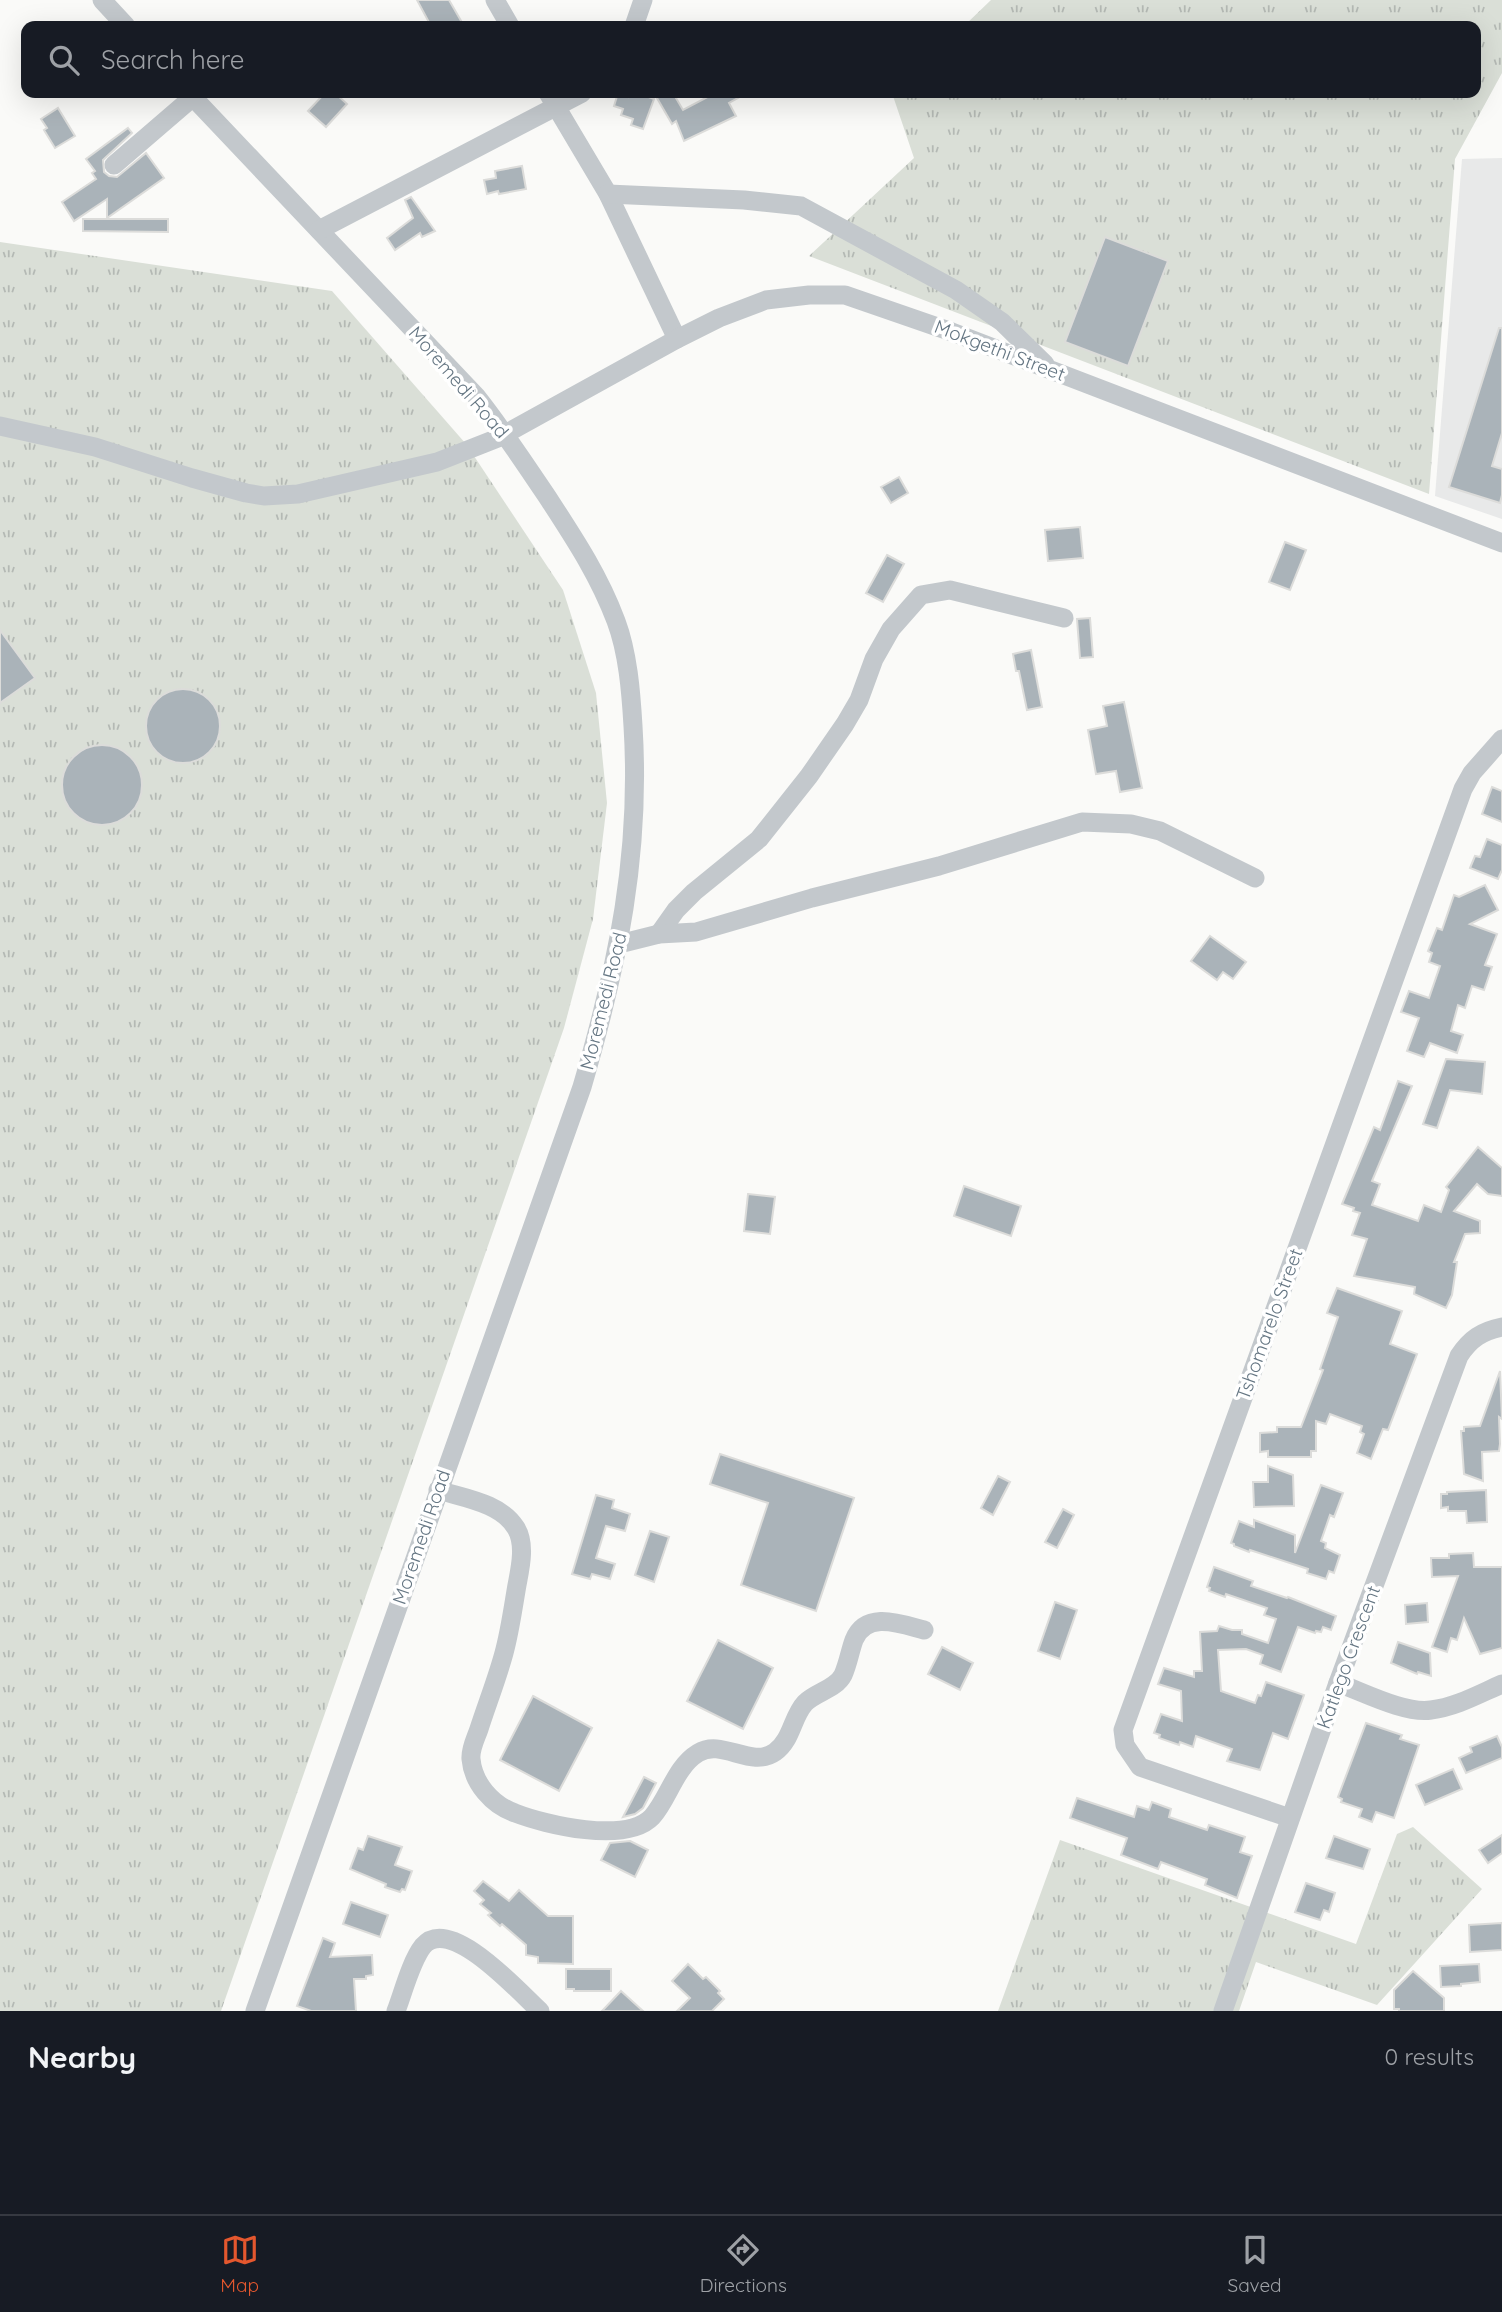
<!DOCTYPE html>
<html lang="en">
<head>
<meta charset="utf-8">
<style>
  :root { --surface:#171b24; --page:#242831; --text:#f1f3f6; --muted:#9ea1a6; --line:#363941; --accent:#e4572e }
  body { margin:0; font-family:Quicksand,sans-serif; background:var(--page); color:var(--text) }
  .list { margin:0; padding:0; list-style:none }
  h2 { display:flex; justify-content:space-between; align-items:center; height:91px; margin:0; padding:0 28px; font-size:30px }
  h2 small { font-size:23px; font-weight:400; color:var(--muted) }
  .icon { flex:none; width:38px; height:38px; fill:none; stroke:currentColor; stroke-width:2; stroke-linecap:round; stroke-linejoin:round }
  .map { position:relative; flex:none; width:1502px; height:2011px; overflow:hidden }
  .search { position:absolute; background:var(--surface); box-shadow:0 7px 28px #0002; left:21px; right:21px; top:21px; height:77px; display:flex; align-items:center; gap:18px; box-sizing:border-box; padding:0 24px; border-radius:14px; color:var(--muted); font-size:26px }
  .sheet { height:203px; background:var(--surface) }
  nav { display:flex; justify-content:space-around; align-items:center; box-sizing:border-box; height:98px; border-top:2px solid var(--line); background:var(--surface); font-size:19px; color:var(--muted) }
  nav a { display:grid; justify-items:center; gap:4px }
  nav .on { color:var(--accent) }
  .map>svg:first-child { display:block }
  .built { fill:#e8e9e9 }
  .grass { fill:url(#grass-tufts) }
  .building { fill:#aab3b9; stroke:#dcdcda; stroke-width:2 }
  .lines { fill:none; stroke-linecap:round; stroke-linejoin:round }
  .minor { stroke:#c3c8cc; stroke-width:19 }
  .labels { text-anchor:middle; stroke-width:7; stroke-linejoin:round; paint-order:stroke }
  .street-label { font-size:19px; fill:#657683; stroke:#fff }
</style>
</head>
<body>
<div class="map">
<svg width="1502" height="2011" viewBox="0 0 1502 2011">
  <defs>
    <pattern id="grass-tufts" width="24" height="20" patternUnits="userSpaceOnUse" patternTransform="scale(1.75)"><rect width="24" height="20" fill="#dadfd7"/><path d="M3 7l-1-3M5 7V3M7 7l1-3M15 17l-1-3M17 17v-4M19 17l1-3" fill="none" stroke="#b4b9b4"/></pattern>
  </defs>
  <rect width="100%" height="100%" fill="#fafaf8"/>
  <polygon class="built" points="1502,158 1502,519 1435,496 1462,159"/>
  <g class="grass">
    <polygon points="991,0 1502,0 1502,73 1455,159 1429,494 809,256 914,158 893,96 897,93 1476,93 1476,26 964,26"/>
    <polygon points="0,242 332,291 466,444 563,590 596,693 607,803 593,919 564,1028 221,2011 0,2011"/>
    <polygon points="1413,1827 1482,1889 1377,2005 1256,1962 1239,2011 998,2011 1060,1840 1356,1944 1397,1834"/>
  </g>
  <g class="building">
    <polygon points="417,0 449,0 464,26 431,26"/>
    <polygon points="325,93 335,93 347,104 326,127 308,111"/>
    <polygon points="618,93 628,97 629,93 638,93 654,99 643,129 631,125 633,119 621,115 623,109 614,106"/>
    <polygon points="665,93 673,93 683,110 715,93 747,93 729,103 736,116 684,141 676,121 672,124 657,98"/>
    <polygon points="58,108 75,136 55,148 44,130 47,128 41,119"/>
    <polygon points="128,128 132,133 103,160 104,172 109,176 117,177 146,153 164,178 107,218 107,199 74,221 62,202 96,179 92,173 95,171 86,159"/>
    <polygon points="522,166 526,189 499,194 498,191 487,194 484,180 496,178 495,171"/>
    <polygon points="411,197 435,231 422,237 420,233 395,250 387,238 413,218 405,200"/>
    <polygon points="83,219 168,219 168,232 83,231"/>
    <polygon points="1105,237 1168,261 1128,366 1065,342"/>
    <polygon points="1499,328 1502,328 1502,433 1492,466 1502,469 1502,495 1500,503 1449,487"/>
    <polygon points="899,477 908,493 891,503 881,487"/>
    <polygon points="1080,527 1083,558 1048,561 1045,530"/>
    <polygon points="1285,542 1306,550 1290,590 1269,582"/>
    <polygon points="887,555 904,564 883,602 866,593"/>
    <polygon points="1090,618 1093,657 1080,658 1077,619"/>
    <polygon points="0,630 35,678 0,703"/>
    <polygon points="1031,650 1042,707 1027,710 1019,671 1016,671 1013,654"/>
    <circle cx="183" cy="726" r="37"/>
    <polygon points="1124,702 1142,788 1120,792 1116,771 1096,774 1088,730 1107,726 1103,706"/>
    <circle cx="102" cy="785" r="40"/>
    <polygon points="1492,787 1502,791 1502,822 1482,814"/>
    <polygon points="1487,839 1502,845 1502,870 1498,879 1470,868 1475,856 1480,857"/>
    <polygon points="1485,885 1498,910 1470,924 1497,934 1485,965 1492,967 1484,990 1472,986 1465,1008 1458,1005 1451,1031 1463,1035 1457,1053 1430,1043 1424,1057 1407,1051 1419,1018 1401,1012 1409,991 1429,998 1440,966 1429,962 1432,953 1428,951 1437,928 1442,930 1454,895 1459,897"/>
    <polygon points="1210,936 1246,962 1233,979 1223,972 1217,980 1191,961"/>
    <polygon points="1446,1059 1485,1062 1482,1094 1450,1090 1437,1128 1423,1124"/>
    <polygon points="1398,1081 1412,1086 1372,1181 1380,1184 1372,1205 1418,1221 1424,1205 1441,1212 1449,1190 1446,1187 1478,1147 1502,1168 1502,1196 1488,1194 1477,1184 1454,1211 1480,1221 1480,1233 1465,1234 1454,1262 1457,1262 1452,1295 1446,1308 1414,1294 1415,1287 1354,1276 1367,1239 1352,1235 1360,1213 1353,1211 1354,1208 1342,1204 1374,1127 1380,1130"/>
    <polygon points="964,1186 1021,1206 1011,1236 954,1216"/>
    <polygon points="748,1194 775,1197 770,1234 744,1231"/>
    <polygon points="1337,1288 1402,1311 1390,1344 1417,1354 1388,1430 1383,1429 1371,1459 1357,1453 1364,1434 1360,1432 1362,1426 1330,1414 1326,1424 1316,1421 1316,1451 1311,1451 1311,1457 1268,1457 1268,1451 1260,1452 1260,1433 1277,1432 1277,1427 1301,1427 1323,1370 1320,1369 1338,1317 1327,1313"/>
    <polygon points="1500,1371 1502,1419 1499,1417 1500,1444 1499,1451 1482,1452 1483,1481 1464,1474 1461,1431 1464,1431 1464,1427 1480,1426"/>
    <polygon points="720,1454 854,1498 816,1611 741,1585 768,1503 710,1484"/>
    <polygon points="1268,1466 1293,1475 1294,1506 1254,1507 1253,1482 1268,1482"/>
    <polygon points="998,1476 1010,1482 993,1515 981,1508"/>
    <polygon points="1321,1485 1343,1493 1334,1517 1330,1515 1321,1541 1326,1543 1325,1548 1340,1555 1334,1573 1329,1571 1326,1579 1307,1573 1308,1569 1250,1550 1249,1552 1234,1546 1234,1544 1231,1543 1239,1521 1254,1527 1254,1520 1295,1535 1295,1553"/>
    <polygon points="1486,1490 1487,1522 1467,1523 1466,1511 1448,1511 1448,1507 1441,1508 1441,1494 1447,1494 1447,1492"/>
    <polygon points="596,1495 614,1500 612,1508 630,1514 625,1531 606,1526 596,1558 615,1564 610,1579 592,1574 590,1579 572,1574"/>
    <polygon points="1063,1509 1074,1515 1057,1548 1045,1542"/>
    <polygon points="650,1531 669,1537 654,1582 635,1575"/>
    <polygon points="1473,1553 1474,1567 1502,1567 1502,1648 1480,1654 1464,1618 1457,1640 1451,1638 1447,1652 1432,1647 1458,1576 1432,1577 1431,1558 1449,1558 1449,1554"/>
    <polygon points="1214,1567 1253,1581 1251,1586 1287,1598 1288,1597 1336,1616 1331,1630 1323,1627 1321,1632 1316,1631 1315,1633 1298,1627 1281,1672 1260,1664 1263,1655 1246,1649 1218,1650 1221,1691 1255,1703 1258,1695 1261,1696 1266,1682 1304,1695 1288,1739 1273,1733 1260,1770 1227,1761 1232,1749 1196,1736 1193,1747 1180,1742 1179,1745 1159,1738 1160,1735 1154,1733 1161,1714 1182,1721 1181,1691 1158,1684 1164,1668 1194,1677 1194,1671 1202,1671 1200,1632 1217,1631 1219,1626 1232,1630 1242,1630 1242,1634 1268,1643 1276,1619 1264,1615 1267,1608 1226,1594 1225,1597 1209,1591 1210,1588 1207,1587"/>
    <polygon points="1055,1602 1077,1610 1060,1659 1038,1651"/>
    <polygon points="1427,1603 1428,1622 1406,1624 1405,1605"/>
    <polygon points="718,1640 773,1668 743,1729 687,1701"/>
    <polygon points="1398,1642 1430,1653 1431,1676 1418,1672 1417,1674 1391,1663"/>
    <polygon points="942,1647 973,1663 960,1690 928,1674"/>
    <polygon points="533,1696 592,1728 559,1791 500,1760"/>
    <polygon points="1366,1723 1402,1735 1400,1739 1419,1745 1394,1818 1376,1812 1372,1822 1359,1817 1362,1809 1341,1802 1342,1799 1338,1797"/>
    <polygon points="1497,1736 1502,1747 1502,1758 1466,1773 1459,1758 1472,1752 1470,1747"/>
    <polygon points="1453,1769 1462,1789 1425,1805 1416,1785"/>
    <polygon points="644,1777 656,1783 643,1808 635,1814 623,1817"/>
    <polygon points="1077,1798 1134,1817 1137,1806 1149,1810 1152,1802 1171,1809 1169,1817 1207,1830 1209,1825 1245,1837 1240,1852 1252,1856 1237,1898 1205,1885 1207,1879 1161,1862 1158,1869 1121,1855 1127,1838 1070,1818"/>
    <polygon points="1502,1835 1502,1853 1488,1863 1479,1850"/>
    <polygon points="368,1836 402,1847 395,1865 412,1871 405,1890 402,1889 400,1892 385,1887 386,1884 350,1869 358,1848 363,1850"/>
    <polygon points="1334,1836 1370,1849 1363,1869 1326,1858"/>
    <polygon points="630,1841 648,1850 635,1877 601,1860 610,1843"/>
    <polygon points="483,1881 509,1901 519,1890 548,1916 573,1916 573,1964 538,1963 538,1957 526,1955 526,1945 502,1924 500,1926 488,1915 491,1913 480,1904 484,1900 474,1891"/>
    <polygon points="1306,1883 1335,1893 1329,1912 1324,1910 1320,1920 1295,1912"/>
    <polygon points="351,1902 388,1915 380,1937 343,1924"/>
    <polygon points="1502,1923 1502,1950 1470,1952 1469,1925"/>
    <polygon points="323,1938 335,1943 330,1957 372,1955 373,1975 366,1976 366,1979 354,1979 356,2011 311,2011 297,2006"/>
    <polygon points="688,1964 703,1979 706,1977 720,1991 718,1993 724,1999 712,2011 677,2011 690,1998 672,1981"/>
    <polygon points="1479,1964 1480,1982 1461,1984 1461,1986 1441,1987 1440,1966"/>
    <polygon points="566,1969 611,1969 611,1991 574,1991 574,1989 566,1989"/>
    <polygon points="1413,1971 1444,1998 1444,2011 1399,2011 1399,2009 1394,2009 1394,1990"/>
    <polygon points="621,1991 643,2011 602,2011"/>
  </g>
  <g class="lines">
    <g class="minor">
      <polyline points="102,0 126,26"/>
      <polyline points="495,0 510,26"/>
      <polyline points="634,26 643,0"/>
      <path d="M189 93 476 396C503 430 526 465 550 501 576 541 599 576 616 621 628 653 631 692 633 726 641 854 618 964 582 1087L255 2011"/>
      <polyline points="548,93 608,194 677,339"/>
      <polyline points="114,165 193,97"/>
      <polyline points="608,194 744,200 801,206 956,290 1002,322 1045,364"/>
      <polyline points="319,230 582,93"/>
      <polyline points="0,426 95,447 192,478 246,493 264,496 298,494 437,462 498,438 677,339 719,318 766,300 809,295 845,295 952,332 1502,543"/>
      <polyline points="659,934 676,910 694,892 759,839 809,776 845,724 859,700 874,659 891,629 921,595 950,590 1064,618"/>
      <polyline points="619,944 659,934 696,932 812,898 939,866 1082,822 1131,824 1160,831 1255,878"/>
      <path d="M438 1490C464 1498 501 1503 516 1528 526 1544 520 1569 517 1585 513 1608 510 1631 504 1653 497 1679 487 1704 479 1729 476 1738 470 1749 471 1759 473 1783 492 1805 515 1813 546 1825 626 1844 652 1817 669 1798 675 1767 698 1753 722 1738 751 1769 775 1752 792 1740 792 1717 805 1703 816 1692 836 1689 843 1675 848 1664 850 1651 854 1640 866 1610 901 1624 924 1630"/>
      <path d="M1338 1683C1363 1692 1405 1714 1431 1710 1456 1707 1479 1694 1502 1684"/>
      <polyline points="1290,1818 1140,1767 1125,1745 1123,1730 1463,789 1472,773 1502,739"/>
      <path d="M396 2011C403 1993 411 1961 423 1946 450 1914 519 1992 540 2011"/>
      <path d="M1223 2011 1338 1683 1459 1356C1470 1339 1482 1331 1502 1327"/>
    </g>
  </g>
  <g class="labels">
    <g class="street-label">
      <text transform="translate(1000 350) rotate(21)" y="7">Mokgethi Street</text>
      <text transform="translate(459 382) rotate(49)" y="7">Moremedi Road</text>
      <text transform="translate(603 1001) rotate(-76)" y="7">Moremedi Road</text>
      <text transform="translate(1269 1324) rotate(-70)" y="7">Tshomarelo Street</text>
      <text transform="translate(421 1537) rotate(-71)" y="7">Moremedi Road</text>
      <text transform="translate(1348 1657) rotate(-70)" y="7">Katlego Crescent</text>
    </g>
  </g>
</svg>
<div class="search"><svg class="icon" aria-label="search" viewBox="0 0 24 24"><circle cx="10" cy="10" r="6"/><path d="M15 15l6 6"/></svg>Search here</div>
</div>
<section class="sheet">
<h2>Nearby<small>0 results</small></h2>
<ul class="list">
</ul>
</section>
<nav>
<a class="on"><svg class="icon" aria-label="map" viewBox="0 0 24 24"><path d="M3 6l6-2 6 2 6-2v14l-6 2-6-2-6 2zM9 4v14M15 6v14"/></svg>Map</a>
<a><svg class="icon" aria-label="directions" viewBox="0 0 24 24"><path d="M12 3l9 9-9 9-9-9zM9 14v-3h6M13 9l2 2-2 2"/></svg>Directions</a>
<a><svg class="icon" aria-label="saved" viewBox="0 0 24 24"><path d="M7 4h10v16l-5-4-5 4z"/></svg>Saved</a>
</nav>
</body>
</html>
